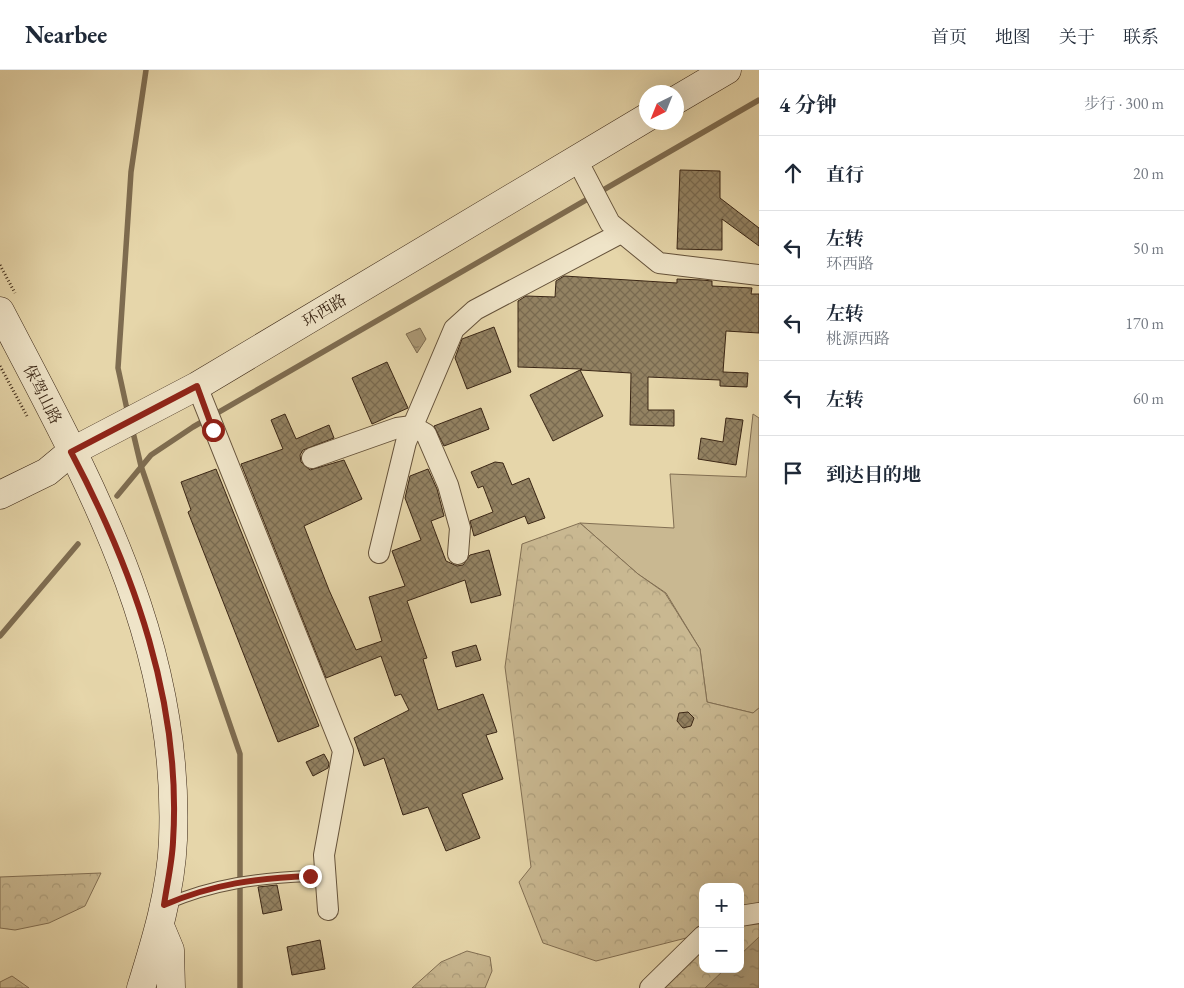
<!DOCTYPE html>
<html lang="zh">
<head>
<meta charset="utf-8">
<style>
  :root { --surface:#fff; --page:#f2f2f3; --text:#1f2937; --muted:#747a83; --line:#e0e1e3 }
  body { margin:0; font-family:"EB Garamond","Noto Serif SC",serif; background:var(--page); color:var(--text) }
  .controls { position:absolute; right:15px; bottom:15px; display:grid; overflow:hidden; border-radius:10px; box-shadow:0 5px 20px #0002 }
  .controls button { width:45px; height:45px; display:grid; place-items:center; padding:0; border:0; border-bottom:1px solid var(--line); background:var(--surface); color:var(--text); font:25px sans-serif }
  .compass { position:absolute; left:639px; top:15px; width:45px; height:45px; border-radius:50%; background:var(--surface); box-shadow:0 5px 20px #0002; rotate:223deg }
  .stop { position:absolute; width:15px; height:15px; margin:-11px; border:4px solid #8f2418; border-radius:50%; background:#fff }
  .stop.end { background:#8f2418; border-color:#fff; box-shadow:0 1px 5px #0008 }
  .list { margin:0; padding:0; list-style:none }
  h2 { display:flex; justify-content:space-between; align-items:center; height:65px; margin:0; padding:0 20px; font-size:21px }
  h2 small { font-size:16px; font-weight:400; color:var(--muted) }
  .list li { display:grid; grid-template-columns:32px 1fr auto; gap:15px; align-items:center; box-sizing:border-box; height:75px; padding:0 20px; border-top:1px solid var(--line) }
  .list b { display:block; font-size:19px; white-space:nowrap }
  .list p { margin:0; font-size:16px; white-space:nowrap; color:var(--muted) }
  .list em { font-size:16px; font-style:normal; color:var(--muted) }
  .icon { flex:none; width:28px; height:28px; fill:none; stroke:currentColor; stroke-width:2; stroke-linecap:round; stroke-linejoin:round }
  .map { position:relative; flex:none; width:759px; height:918px; overflow:hidden }
  header { display:flex; align-items:center; gap:30px; box-sizing:border-box; height:70px; padding:0 25px; background:var(--surface); border-bottom:1px solid var(--line) }
  header strong { font-size:24px }
  nav { display:flex; gap:28px; margin-inline-start:auto; font-size:18px }
  main { display:flex }
  aside { flex:1; background:var(--surface) }
  .map>svg:first-child { display:block }
  .grass { fill:#c9b891; stroke:#826f53 }
  .forest { fill:url(#forest-crowns); stroke:#826f53; fill-rule:evenodd }
  .water { fill:url(#water-ripples); stroke:#7e6c50 }
  .lines { fill:none; stroke-linecap:round; stroke-linejoin:round }
  .stream { stroke:#7e6c50; stroke-width:5.5 }
  .building { fill:url(#building-cross-hatch); stroke:#3a2615 }
  .lane-casing { stroke:#65523a; stroke-width:12 }
  .street-casing { stroke:#65523a; stroke-width:22 }
  .secondary-casing { stroke:#3a2615; stroke-width:29 }
  .path { stroke:#3a2615; stroke-width:3; stroke-dasharray:1 2.5; stroke-linecap:butt }
  .lane { stroke:#efe4c8; stroke-width:10 }
  .street { stroke:#efe4c8; stroke-width:20 }
  .secondary { stroke:#efe4c8; stroke-width:28 }
  .route { stroke:#8f2418; stroke-width:6 }
  .labels { text-anchor:middle; stroke-width:4; stroke-linejoin:round; paint-order:stroke }
  .street-label { font-size:16px; fill:#3a2615; stroke:#efe4c8 }
</style>
</head>
<body>
<header>
<strong>Nearbee</strong>
<nav><a>首页</a><a>地图</a><a>关于</a><a>联系</a></nav>
</header>
<main>
<div class="map">
<svg width="759" height="918" viewBox="0 0 759 918">
  <defs>
    <pattern id="forest-crowns" width="20" height="18" patternUnits="userSpaceOnUse" patternTransform="scale(1.25)"><rect width="20" height="18" fill="#c9b891"/><path d="M2 6a3 3 0 1 1 6 0M12 15a3 3 0 1 1 6 0" fill="none" stroke="#ad9e7c"/></pattern>
    <pattern id="water-ripples" width="26" height="14" patternUnits="userSpaceOnUse" patternTransform="scale(1.25)"><rect width="26" height="14" fill="#ac9a77"/><path d="M2 4q2-2 4 0t4 0M15 11q2-2 4 0t4 0" fill="none" stroke="#8d7d60"/></pattern>
    <pattern id="building-cross-hatch" width="8" height="8" patternUnits="userSpaceOnUse" patternTransform="scale(1.25)"><rect width="8" height="8" fill="#938262"/><path d="M0 0l8 8M0 8l8-8" fill="none" stroke="#796a50"/></pattern>
  </defs>
  <rect width="100%" height="100%" fill="#e6d6aa"/>
  <filter id="stains"><feTurbulence type="fractalNoise" baseFrequency=".004" numOctaves="4"/><feColorMatrix values="0 0 0 0 .2 0 0 0 0 .09 0 0 0 0 .02 0 0 0 .5 -.17"/></filter>
  <radialGradient id="worn" r=".72"><stop offset=".6" stop-color="#630" stop-opacity="0"/><stop offset="1" stop-color="#630" stop-opacity=".3"/></radialGradient>
  <polygon class="grass" points="753,344 759,348 759,638 753,643 707,632 700,579 666,523 638,504 580,453 674,458 670,404 746,407"/>
  <g class="forest">
    <path d="M580 453 638 504 665 523 700 579 707 632 753 643 759 638V918H640L694 866 596 891 543 873 519 812 531 797 505 597 522 474ZM703 817H740V899H703Z"/>
    <polygon points="101,803 85,836 49,853 15,860 0,858 0,807"/>
    <polygon points="467,881 490,887 492,901 485,918 412,918 441,892"/>
    <polygon points="12,906 29,918 0,918 0,912"/>
  </g>
  <g class="water">
    <polygon points="420,258 426,269 417,283 406,264"/>
    <polygon points="759,867 759,918 705,918 725,899 740,899 740,885"/>
  </g>
  <g class="lines">
    <g class="stream">
      <polyline points="128,344 118,298 131,102 146,0"/>
      <polyline points="132,358 141,396 240,684 240,918"/>
      <polyline points="117,426 151,385 193,357 759,30"/>
      <polyline points="0,566 78,474"/>
    </g>
  </g>
  <g class="building">
    <polygon points="680,100 720,101 720,128 759,158 759,176 722,149 722,180 677,179"/>
    <polygon points="564,206 677,213 677,209 702,210 712,211 712,216 752,218 751,224 759,224 759,263 726,261 723,302 748,303 747,317 720,316 720,310 648,307 648,340 674,340 674,356 630,355 631,303 580,300 603,346 553,371 530,325 582,299 518,297 518,231 526,226 555,227 556,211"/>
    <polygon points="494,257 511,302 467,319 455,288 462,269"/>
    <polygon points="387,292 408,338 372,354 352,308"/>
    <polygon points="481,338 489,359 444,376 434,356"/>
    <polygon points="285,344 296,369 329,355 334,368 303,380 300,385 301,392 310,400 344,390 362,429 304,456 329,520 356,580 382,571 369,527 405,516 392,481 421,470 405,428 410,406 428,399 437,419 444,446 431,451 446,491 457,496 463,495 470,485 489,480 501,525 471,533 465,510 407,531 427,588 423,589 438,640 483,624 497,662 486,665 503,709 462,724 480,768 446,781 428,737 403,745 384,688 364,696 354,668 409,640 401,624 395,626 381,586 326,608 241,394 283,379 271,350"/>
    <polygon points="726,348 743,350 736,395 698,389 701,368 723,372"/>
    <polygon points="495,392 503,393 512,415 529,408 545,448 528,454 525,446 474,466 470,451 493,442 483,416 478,418 471,402"/>
    <polygon points="216,399 319,656 278,672 188,442 191,440 181,412"/>
    <polygon points="476,575 481,590 456,597 452,582"/>
    <polygon points="688,642 694,648 691,656 683,658 677,651 679,643"/>
    <polygon points="324,684 329,693 328,698 313,706 306,692"/>
    <polygon points="277,815 282,840 263,844 258,817"/>
    <polygon points="320,870 325,899 292,905 287,877"/>
  </g>
  <g class="lines">
    <defs>
      <path id="lane" d="M167 834C213 814 259 808 309 806"/>
      <g id="street">
        <polyline points="577,90 610,153 659,193 759,205"/>
        <polyline points="197,316 343,681 324,785 328,840"/>
        <polyline points="312,388 397,358 412,356 426,364 448,415 460,458 458,484"/>
        <polyline points="379,483 406,372 454,259 475,240 621,163"/>
        <polyline points="740,846 759,843"/>
        <polyline points="650,918 703,866"/>
      </g>
      <g id="secondary">
        <polyline points="676,30 727,0"/>
        <path d="M0 241C89 411 181 572 173 770 171 821 156 870 141 918"/>
        <polyline points="0,425 47,402 71,382 197,316 646,48"/>
        <polyline points="160,856 170,880 171,918"/>
      </g>
    </defs>
    <use href="#lane" class="lane-casing"/>
    <use href="#street" class="street-casing"/>
    <use href="#secondary" class="secondary-casing"/>
    <g class="path">
      <polyline points="0,195 15,223"/>
      <polyline points="0,296 27,346"/>
    </g>
    <use href="#lane" class="lane"/>
    <use href="#street" class="street"/>
    <use href="#secondary" class="secondary"/>
  </g>
  <g class="lines">
    <path class="route" d="M213 360 197 316 71 382C134 501 182 634 173 772 172 793 167 814 164 835 213 814 257 808 310 806"/>
  </g>
  <g class="labels">
    <g class="street-label">
      <text transform="translate(324 240) rotate(-31)" y="6">环西路</text>
      <text transform="translate(43 324) rotate(63)" y="6">保驾山路</text>
    </g>
  </g>
  <rect width="100%" height="100%" filter="url(#stains)"/>
  <rect width="100%" height="100%" fill="url(#worn)"/>
</svg>
<div class="controls">
<button>+</button>
<button>−</button>
</div>
<svg class="compass" viewBox="-18 -18 36 36"><path d="M0-13l5 13h-10z" fill="#e53935"/><path d="M0 13l5-13h-10z" fill="#747a83"/></svg>
<div class="stop" style="left:213px;top:360px"></div>
<div class="stop end" style="left:310px;top:806px"></div>
</div>
<aside>
<h2>4 分钟<small>步行 · 300 m</small></h2>
<ul class="list">
<li><svg class="icon" aria-label="ahead" viewBox="0 0 24 24"><path d="M12 20V5M6 11l6-6 6 6"/></svg><div><b>直行</b></div><em>20 m</em></li>
<li><svg class="icon" aria-label="left" viewBox="0 0 24 24"><path d="M17 20v-9H6M10 6l-5 5 5 5"/></svg><div><b>左转</b><p>环西路</p></div><em>50 m</em></li>
<li><svg class="icon" aria-label="left" viewBox="0 0 24 24"><path d="M17 20v-9H6M10 6l-5 5 5 5"/></svg><div><b>左转</b><p>桃源西路</p></div><em>170 m</em></li>
<li><svg class="icon" aria-label="left" viewBox="0 0 24 24"><path d="M17 20v-9H6M10 6l-5 5 5 5"/></svg><div><b>左转</b></div><em>60 m</em></li>
<li><svg class="icon" aria-label="arrive" viewBox="0 0 24 24"><path d="M6 21V4h12l-3 4 3 4H6"/></svg><div><b>到达目的地</b></div></li>
</ul>
</aside>
</main>
</body>
</html>
